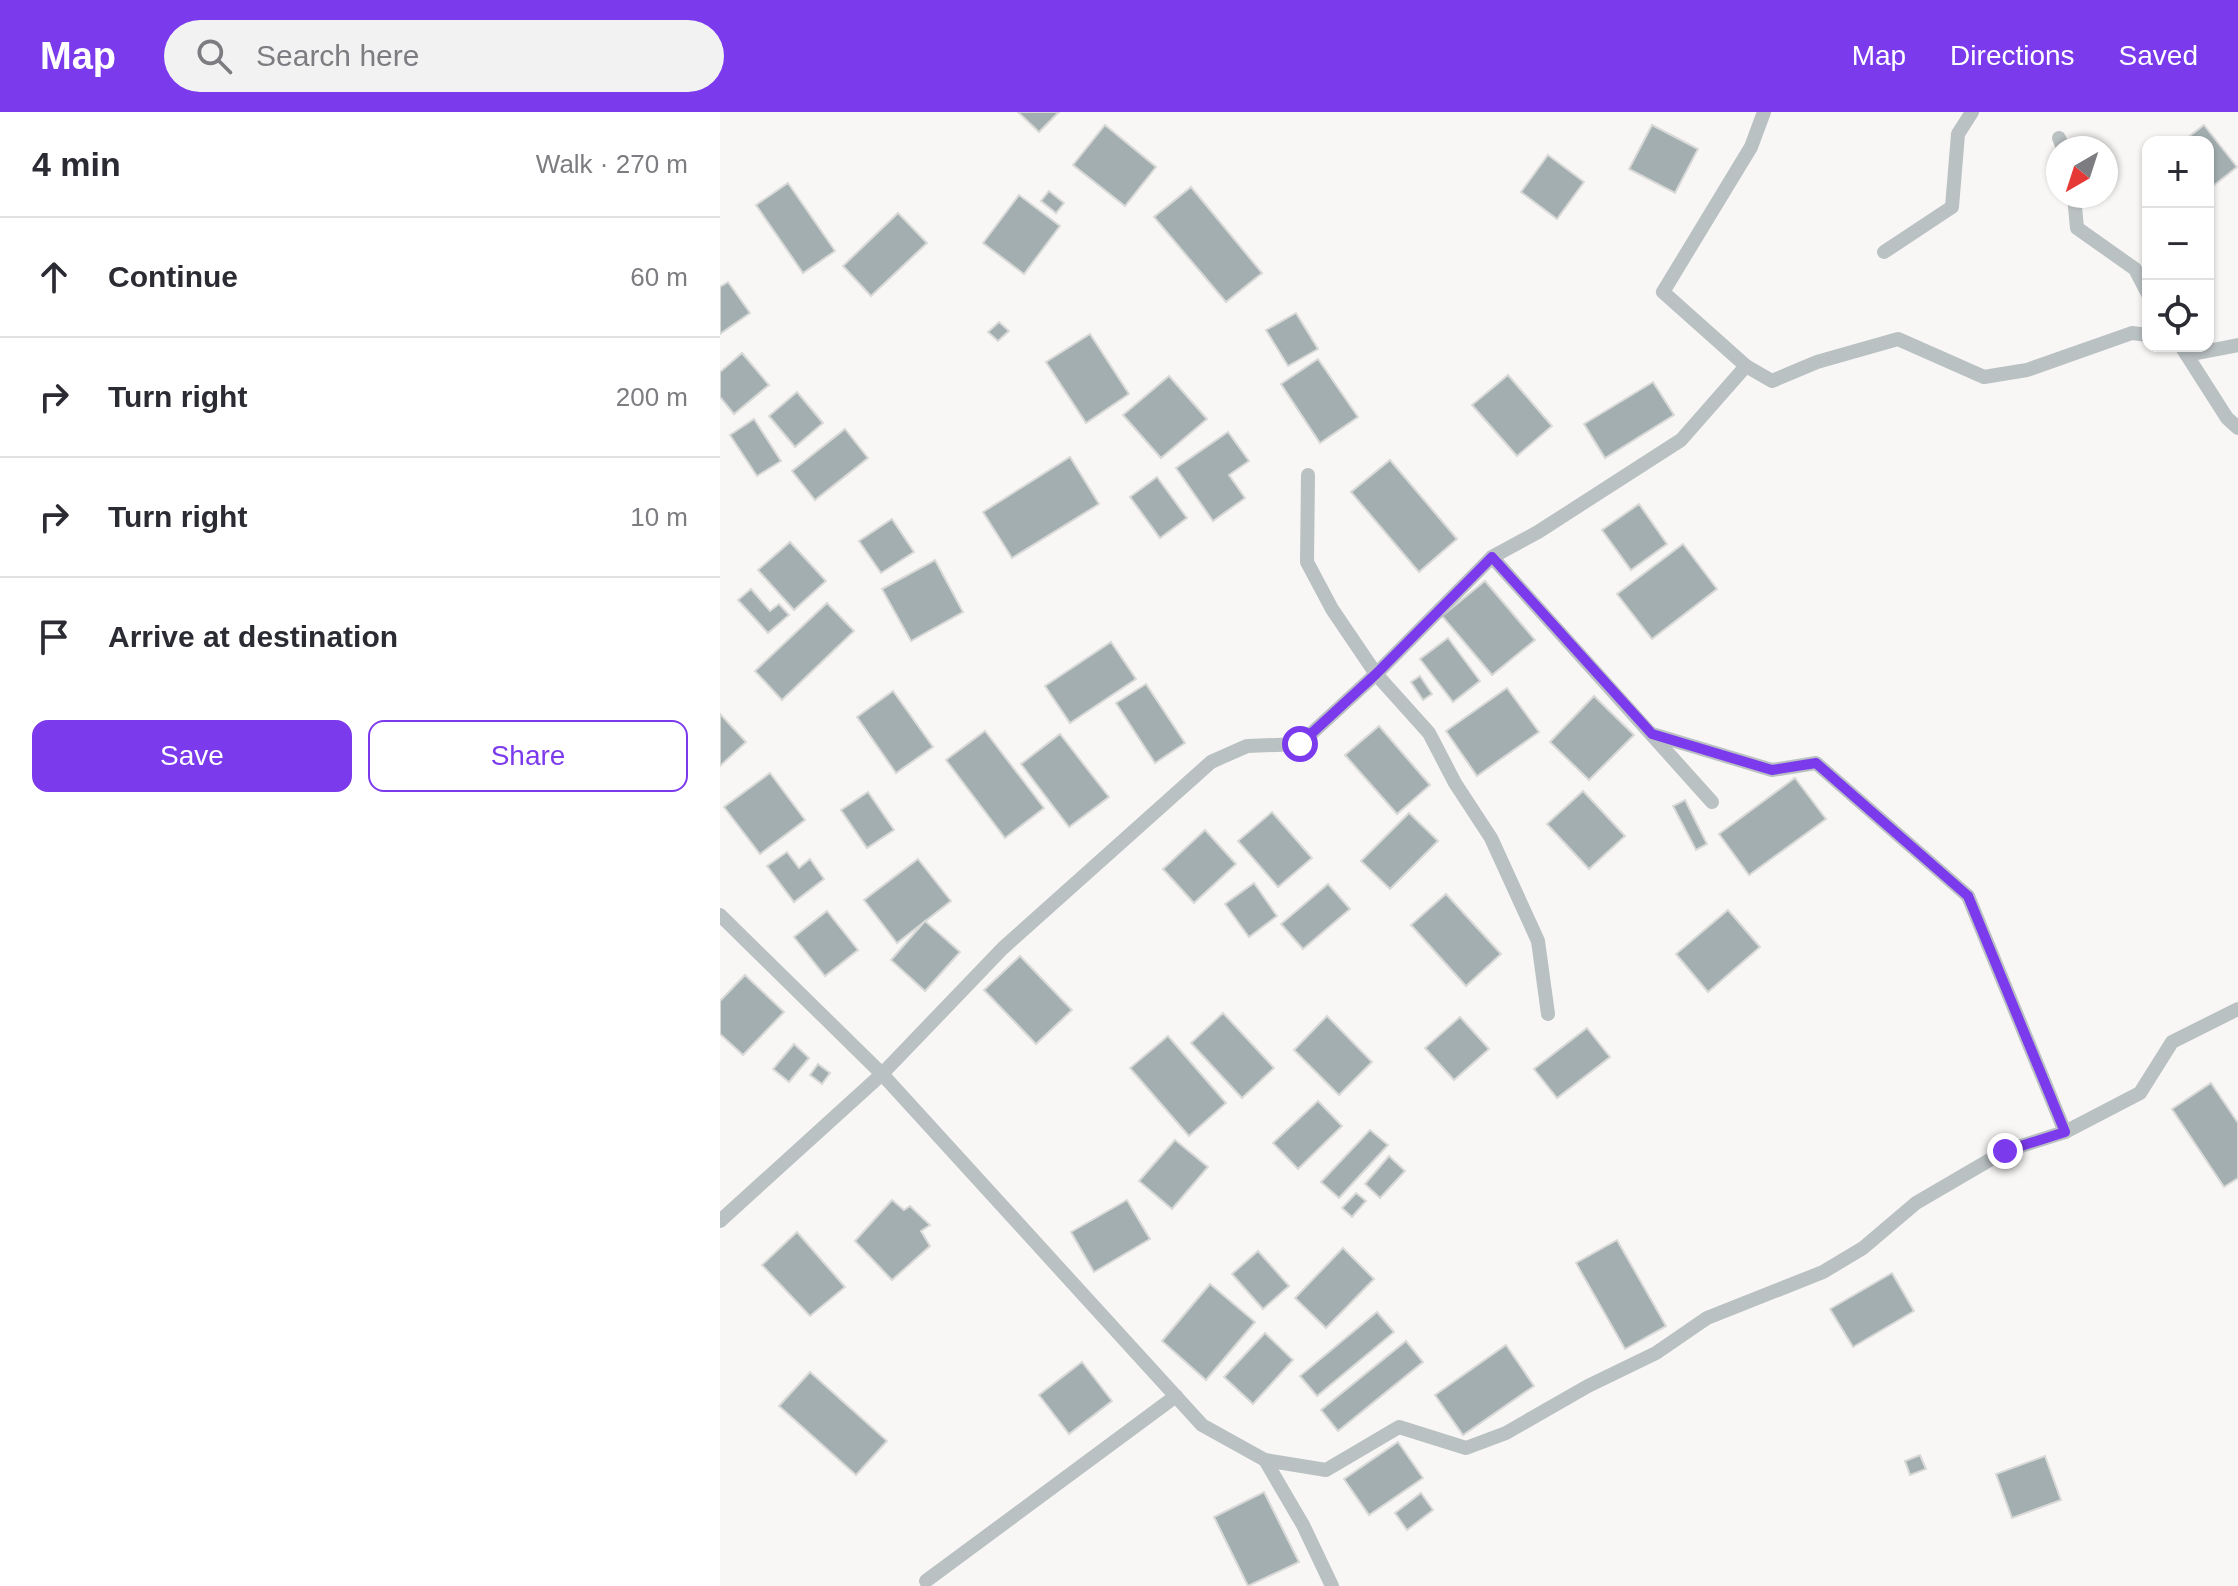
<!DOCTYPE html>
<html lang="en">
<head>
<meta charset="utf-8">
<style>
  :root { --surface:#fff; --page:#f2f2f3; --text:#2b2b33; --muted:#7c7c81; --line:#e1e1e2; --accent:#7c3aed }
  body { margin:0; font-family:Arial,sans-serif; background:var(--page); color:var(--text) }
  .controls { position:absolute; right:24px; top:24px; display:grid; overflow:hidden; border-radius:16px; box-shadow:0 2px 6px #0004 }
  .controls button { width:72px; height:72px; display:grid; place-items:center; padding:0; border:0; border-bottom:2px solid var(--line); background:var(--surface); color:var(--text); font:40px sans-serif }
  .compass { position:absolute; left:1326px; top:24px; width:72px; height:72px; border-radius:50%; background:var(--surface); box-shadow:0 2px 6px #0004; rotate:219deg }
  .stop { position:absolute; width:24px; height:24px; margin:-18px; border:6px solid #7c3aed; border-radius:50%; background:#fff }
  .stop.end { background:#7c3aed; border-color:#fff; box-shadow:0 2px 8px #0008 }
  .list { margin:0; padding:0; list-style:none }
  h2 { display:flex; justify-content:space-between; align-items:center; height:104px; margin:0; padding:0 32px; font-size:34px }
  h2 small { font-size:26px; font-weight:400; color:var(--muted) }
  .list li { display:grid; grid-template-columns:52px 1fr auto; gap:24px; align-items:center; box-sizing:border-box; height:120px; padding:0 32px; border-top:2px solid var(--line) }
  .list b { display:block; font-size:30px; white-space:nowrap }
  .list em { font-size:26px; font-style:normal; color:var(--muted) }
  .actions { display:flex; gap:16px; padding:24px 32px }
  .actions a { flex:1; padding:18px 0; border:2px solid var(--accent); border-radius:16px; text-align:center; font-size:28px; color:var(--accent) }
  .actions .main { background:var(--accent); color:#fff }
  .icon { flex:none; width:44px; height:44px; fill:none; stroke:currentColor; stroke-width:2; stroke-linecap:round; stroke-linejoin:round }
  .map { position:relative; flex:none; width:1518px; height:1474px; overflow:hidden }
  header { display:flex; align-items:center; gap:48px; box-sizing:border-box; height:112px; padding:0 40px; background:var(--accent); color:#fff }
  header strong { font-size:38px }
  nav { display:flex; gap:44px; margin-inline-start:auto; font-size:28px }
  .search { width:560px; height:72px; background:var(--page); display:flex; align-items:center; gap:20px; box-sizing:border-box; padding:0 28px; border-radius:44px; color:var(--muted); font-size:30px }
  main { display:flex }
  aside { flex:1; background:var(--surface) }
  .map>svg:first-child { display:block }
  .building { fill:#a2aeb0; stroke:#d9d9d8; stroke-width:2 }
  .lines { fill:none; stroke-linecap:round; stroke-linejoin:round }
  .minor { stroke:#bac1c2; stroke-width:14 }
  .route { stroke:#7c3aed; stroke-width:10 }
</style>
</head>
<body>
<header>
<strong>Map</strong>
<div class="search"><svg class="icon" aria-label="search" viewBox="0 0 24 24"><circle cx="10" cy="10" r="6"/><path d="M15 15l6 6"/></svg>Search here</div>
<nav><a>Map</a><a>Directions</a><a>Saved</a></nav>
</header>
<main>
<aside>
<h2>4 min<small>Walk · 270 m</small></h2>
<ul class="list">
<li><svg class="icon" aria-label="ahead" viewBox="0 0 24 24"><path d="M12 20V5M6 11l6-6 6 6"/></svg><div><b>Continue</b></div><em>60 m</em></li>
<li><svg class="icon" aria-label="right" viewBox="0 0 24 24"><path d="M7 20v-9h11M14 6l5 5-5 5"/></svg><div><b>Turn right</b></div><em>200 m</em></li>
<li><svg class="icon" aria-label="right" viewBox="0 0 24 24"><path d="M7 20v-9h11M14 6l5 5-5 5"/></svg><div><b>Turn right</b></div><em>10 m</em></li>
<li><svg class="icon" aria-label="arrive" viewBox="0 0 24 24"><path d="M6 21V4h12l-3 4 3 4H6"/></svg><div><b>Arrive at destination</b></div></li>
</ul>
<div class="actions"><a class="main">Save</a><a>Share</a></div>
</aside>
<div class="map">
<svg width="1518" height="1474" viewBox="0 0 1518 1474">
  <rect width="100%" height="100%" fill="#f8f7f5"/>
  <g class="building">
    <polygon points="298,0 339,0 319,20"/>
    <polygon points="385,13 436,55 405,94 353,53"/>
    <polygon points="932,13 978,37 955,81 909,57"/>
    <polygon points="1484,13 1517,55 1488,78 1488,30 1462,30"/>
    <polygon points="828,43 864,70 837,107 801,80"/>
    <polygon points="68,71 115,139 83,161 36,93"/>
    <polygon points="471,75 542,161 506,190 434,105"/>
    <polygon points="329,79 344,91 336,101 321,89"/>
    <polygon points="299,83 340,114 304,162 263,131"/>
    <polygon points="178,101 207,131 151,184 123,154"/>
    <polygon points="8,170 30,201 0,222 0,175"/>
    <polygon points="576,201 598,237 568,254 546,218"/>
    <polygon points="279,210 289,219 278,229 268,220"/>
    <polygon points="370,222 409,282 366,311 326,250"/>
    <polygon points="22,241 49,273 14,302 0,285 0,260"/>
    <polygon points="598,247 638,305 600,331 561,272"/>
    <polygon points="788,263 832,314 797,344 752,293"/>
    <polygon points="449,264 487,307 441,346 403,303"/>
    <polygon points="933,270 954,303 885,346 864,312"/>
    <polygon points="77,280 103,311 75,335 49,304"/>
    <polygon points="34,307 61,349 37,364 10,323"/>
    <polygon points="125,317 148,346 95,388 72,359"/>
    <polygon points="508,320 529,349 509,363 525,386 493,409 456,356"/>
    <polygon points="350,345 379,392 292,446 263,400"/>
    <polygon points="670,348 737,427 699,460 631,380"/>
    <polygon points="437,365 467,406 440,426 410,385"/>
    <polygon points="919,392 947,432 911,458 882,418"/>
    <polygon points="172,407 194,440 161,461 139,429"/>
    <polygon points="70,430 106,469 74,498 38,458"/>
    <polygon points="963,432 997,477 932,527 897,482"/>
    <polygon points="215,448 243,500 191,529 162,477"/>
    <polygon points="765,469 815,528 772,563 722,504"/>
    <polygon points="31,477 50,499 59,492 69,503 48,521 18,488"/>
    <polygon points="107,491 134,519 62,588 35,559"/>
    <polygon points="728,526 760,569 733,590 700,547"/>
    <polygon points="391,530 416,567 350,611 325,574"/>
    <polygon points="700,564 712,582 703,588 691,570"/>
    <polygon points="426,572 465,631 435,651 396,591"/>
    <polygon points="787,576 819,620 757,664 726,619"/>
    <polygon points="173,579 213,635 176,661 137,605"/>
    <polygon points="874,584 914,623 869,668 830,630"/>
    <polygon points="0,602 26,630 0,654"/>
    <polygon points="659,614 710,673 677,702 625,643"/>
    <polygon points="265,619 324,696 285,726 226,648"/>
    <polygon points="340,622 389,685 349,715 301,652"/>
    <polygon points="50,661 85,708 40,742 4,695"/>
    <polygon points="1075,666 1106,707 1029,763 999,722"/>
    <polygon points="863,679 905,724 869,757 827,712"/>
    <polygon points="148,680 174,718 147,736 121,698"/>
    <polygon points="965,688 987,732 976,738 953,694"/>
    <polygon points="552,700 592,746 558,775 518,729"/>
    <polygon points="689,701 718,729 670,777 641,749"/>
    <polygon points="485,718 516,752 474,791 443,757"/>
    <polygon points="67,740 79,756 90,747 104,767 74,790 47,754"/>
    <polygon points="198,747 231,789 177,831 144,788"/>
    <polygon points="534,771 557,804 529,825 505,792"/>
    <polygon points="608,772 630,797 583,837 561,812"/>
    <polygon points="726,782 781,842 746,874 691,813"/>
    <polygon points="1008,798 1040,835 988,880 956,842"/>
    <polygon points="107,799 138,838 105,864 74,825"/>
    <polygon points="205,809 240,840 205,879 171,848"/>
    <polygon points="300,844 352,898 316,932 264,878"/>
    <polygon points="25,863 64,900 23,943 0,922 0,889"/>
    <polygon points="503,901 554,956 522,986 471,931"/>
    <polygon points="607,904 652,950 619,983 574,938"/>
    <polygon points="740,905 769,937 734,968 705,936"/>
    <polygon points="867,916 890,945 837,986 814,957"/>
    <polygon points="448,924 506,991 469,1024 410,956"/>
    <polygon points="74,932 89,946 69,970 53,957"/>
    <polygon points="98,952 110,961 102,972 90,963"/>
    <polygon points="1491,971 1518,1011 1518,1066 1504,1075 1452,997"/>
    <polygon points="598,989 622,1014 578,1057 553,1031"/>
    <polygon points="650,1018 668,1033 619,1086 601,1070"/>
    <polygon points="455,1028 488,1055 452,1097 419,1069"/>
    <polygon points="669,1044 685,1059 660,1086 645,1072"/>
    <polygon points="636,1081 646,1089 632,1105 622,1096"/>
    <polygon points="172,1088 184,1098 190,1094 210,1113 201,1119 210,1134 172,1168 135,1129"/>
    <polygon points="407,1088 430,1127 374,1160 351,1120"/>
    <polygon points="77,1120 125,1175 90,1204 42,1153"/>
    <polygon points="897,1128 946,1214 905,1237 856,1151"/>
    <polygon points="623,1136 654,1167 606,1216 575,1186"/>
    <polygon points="538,1139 569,1174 543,1197 512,1162"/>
    <polygon points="1172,1161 1194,1199 1133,1235 1110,1197"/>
    <polygon points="490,1172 535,1210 486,1268 442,1229"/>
    <polygon points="657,1200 674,1220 597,1284 580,1264"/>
    <polygon points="545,1221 573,1248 533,1292 504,1265"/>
    <polygon points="686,1229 703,1250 618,1319 601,1298"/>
    <polygon points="786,1233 814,1274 743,1323 715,1283"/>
    <polygon points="362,1250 392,1289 349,1322 319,1283"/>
    <polygon points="90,1260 167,1329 136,1363 59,1294"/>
    <polygon points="678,1330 703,1366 649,1403 624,1367"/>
    <polygon points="1200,1343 1206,1357 1190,1363 1185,1349"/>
    <polygon points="1325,1344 1341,1388 1292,1406 1276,1362"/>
    <polygon points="544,1380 579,1450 528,1474 494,1405"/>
    <polygon points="701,1381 713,1398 687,1418 675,1401"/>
  </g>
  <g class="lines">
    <g class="minor">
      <polyline points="1339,26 1343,36"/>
      <polyline points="1354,84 1357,116 1415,157 1428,182"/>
      <polyline points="1164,140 1232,95 1238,22 1252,0"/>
      <polyline points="1461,234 1507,306 1518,316"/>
      <polyline points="1467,243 1518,233"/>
      <polyline points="1026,254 1052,269 1097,250 1178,227 1264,265 1307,258 1412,221 1428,223"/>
      <polyline points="588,363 587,450 612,497 656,562 709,621 735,671 771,726 818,829 828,902"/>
      <polyline points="772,445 992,690"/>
      <polyline points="932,622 1052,658 1096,651 1248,784 1345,1020"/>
      <polyline points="0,803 162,962 482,1313 545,1348 606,1358 679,1315 746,1336 786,1321 868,1274 936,1241 987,1206 1103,1160 1143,1136 1196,1091 1285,1039 1345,1020 1420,981 1452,930 1518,897"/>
      <polyline points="0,1109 162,962 283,836 491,650 527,634 580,632 656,562 772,445 818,420 961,328 1026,254 943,180 1031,35 1044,0"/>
      <polyline points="545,1348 583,1413 612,1474"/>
      <polyline points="206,1469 456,1284"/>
    </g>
  </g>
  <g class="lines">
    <polyline class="route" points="580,632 656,562 772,445 932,622 1052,658 1096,651 1248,784 1345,1020 1285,1039"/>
  </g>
</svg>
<div class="controls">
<button>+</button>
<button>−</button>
<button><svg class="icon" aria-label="locate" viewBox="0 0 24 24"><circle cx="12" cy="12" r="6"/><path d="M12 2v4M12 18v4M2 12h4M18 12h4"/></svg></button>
</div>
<svg class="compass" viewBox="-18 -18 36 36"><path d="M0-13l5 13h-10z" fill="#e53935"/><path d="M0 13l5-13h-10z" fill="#7c7c81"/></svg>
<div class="stop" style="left:580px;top:632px"></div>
<div class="stop end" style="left:1285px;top:1039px"></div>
</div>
</main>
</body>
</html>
